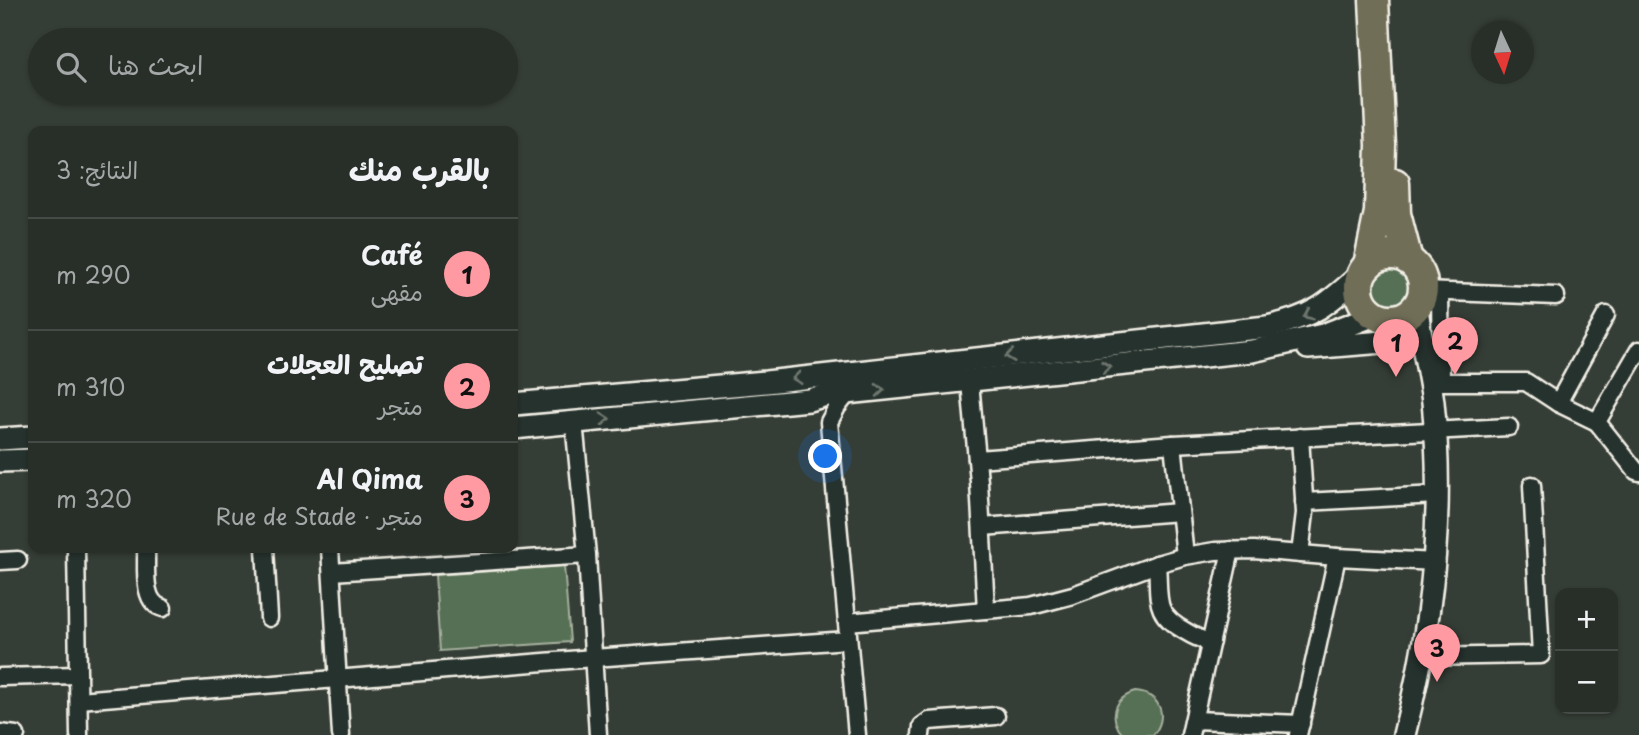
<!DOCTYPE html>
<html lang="ar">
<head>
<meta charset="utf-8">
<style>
  :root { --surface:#282e28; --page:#303630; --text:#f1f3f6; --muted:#a5a8a8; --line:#444a45; --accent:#ff9aa2 }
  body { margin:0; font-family:"Playpen Sans","Playpen Sans Arabic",sans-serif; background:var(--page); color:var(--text); direction:rtl }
  .controls { position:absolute; right:21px; bottom:21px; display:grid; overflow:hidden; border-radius:14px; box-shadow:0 2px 5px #0004 }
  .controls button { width:63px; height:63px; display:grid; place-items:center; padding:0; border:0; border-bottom:2px solid var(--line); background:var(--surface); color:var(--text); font:35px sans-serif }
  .compass { position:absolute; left:1471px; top:21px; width:63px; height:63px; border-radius:50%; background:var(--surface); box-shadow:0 2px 5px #0004; rotate:176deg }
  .you { position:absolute; left:826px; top:457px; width:24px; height:24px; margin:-18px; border:5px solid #fff; border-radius:50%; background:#1a73e8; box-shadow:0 0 0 10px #1a73e833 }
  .badge { display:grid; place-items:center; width:46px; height:46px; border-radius:50%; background:var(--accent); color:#111; font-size:23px; font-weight:700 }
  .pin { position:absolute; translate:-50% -58px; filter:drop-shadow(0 2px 4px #0008) }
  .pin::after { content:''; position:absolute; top:37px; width:24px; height:21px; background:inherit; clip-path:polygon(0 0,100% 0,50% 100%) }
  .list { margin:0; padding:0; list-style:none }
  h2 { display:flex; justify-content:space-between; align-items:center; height:91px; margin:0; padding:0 28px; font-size:30px }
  h2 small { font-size:23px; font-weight:400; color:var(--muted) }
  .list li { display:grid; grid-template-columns:46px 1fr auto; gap:21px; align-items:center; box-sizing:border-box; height:112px; padding:0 28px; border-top:2px solid var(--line) }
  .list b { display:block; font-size:26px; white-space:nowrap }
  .list p { margin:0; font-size:23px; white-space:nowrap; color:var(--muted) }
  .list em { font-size:23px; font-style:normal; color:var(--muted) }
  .icon { flex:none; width:38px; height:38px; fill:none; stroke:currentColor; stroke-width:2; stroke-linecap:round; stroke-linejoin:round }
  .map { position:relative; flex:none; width:1639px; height:735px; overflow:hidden; direction:ltr }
  .search { position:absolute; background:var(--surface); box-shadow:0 2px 5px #0004; left:28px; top:28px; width:490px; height:77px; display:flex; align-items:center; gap:18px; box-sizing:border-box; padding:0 24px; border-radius:38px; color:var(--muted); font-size:26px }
  .panel { position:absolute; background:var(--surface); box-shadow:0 2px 5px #0004; left:28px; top:126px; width:490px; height:427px; border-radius:14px; direction:rtl }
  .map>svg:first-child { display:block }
  .green { fill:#576f54; stroke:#a6b09e; stroke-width:2 }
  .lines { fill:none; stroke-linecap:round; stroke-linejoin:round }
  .street-casing { stroke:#f4f1e8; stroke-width:21 }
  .secondary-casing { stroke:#f4f1e8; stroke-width:26 }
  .highway-casing { stroke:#f4f1e8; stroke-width:33 }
  .street { stroke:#26332d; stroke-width:16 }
  .secondary { stroke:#26332d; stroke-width:21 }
  .highway { stroke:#716e59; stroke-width:28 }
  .oneway { stroke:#6e766e }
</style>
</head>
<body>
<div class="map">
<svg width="1639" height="735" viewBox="0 0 1639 735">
  <rect width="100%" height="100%" fill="#353e36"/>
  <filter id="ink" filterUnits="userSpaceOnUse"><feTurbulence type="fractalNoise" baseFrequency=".0143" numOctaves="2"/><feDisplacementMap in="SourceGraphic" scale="14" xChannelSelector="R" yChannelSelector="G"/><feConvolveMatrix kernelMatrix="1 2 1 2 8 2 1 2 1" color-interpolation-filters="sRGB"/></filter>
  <g filter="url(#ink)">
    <g class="green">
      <circle cx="1389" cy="288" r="22"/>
      <polygon points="564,566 570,642 440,651 435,575"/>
      <path d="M1135 692C1160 693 1169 717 1153 735H1123C1108 718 1114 698 1135 692Z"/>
    </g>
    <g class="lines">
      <defs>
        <g id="street">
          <polyline points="1423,291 1556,296"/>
          <polyline points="1440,292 1441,382"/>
          <polyline points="1639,350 1597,422 1636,471 1639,472"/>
          <polyline points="970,382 979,482 986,610"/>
          <polyline points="1430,382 1526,382 1558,403 1597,422"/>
          <polyline points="848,393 837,407 829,422 857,735"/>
          <polyline points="1558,403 1606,315"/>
          <polyline points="574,422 587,555 598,735"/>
          <polyline points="1300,437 1305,513 1300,554"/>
          <polyline points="1173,444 1185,556"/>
          <polyline points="977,459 1173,444 1509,427"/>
          <polyline points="1304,502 1437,495"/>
          <polyline points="982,527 1180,512"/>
          <polyline points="76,548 79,735"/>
          <path d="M146 548C147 566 141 603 163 608"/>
          <polyline points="265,548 269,618"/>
          <polyline points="330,548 341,735"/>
          <polyline points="0,561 18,560"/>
          <path d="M1157 564C1160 598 1152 613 1185 631 1193 636 1201 640 1211 642"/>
          <polyline points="332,572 587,555"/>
          <polyline points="847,622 1031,606 1073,595 1157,564 1185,556 1215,551 1254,550 1337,557 1436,562"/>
          <polyline points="1422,657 1541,655 1532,485"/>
          <polyline points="0,677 78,675"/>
          <polyline points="79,700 593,658 848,640"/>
          <polyline points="1194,720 1301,724"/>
          <polyline points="0,733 16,735"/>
          <polyline points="921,735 922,726 929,721 996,716"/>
          <polyline points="1190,735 1231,550"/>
          <polyline points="1298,735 1337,557"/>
        </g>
        <g id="secondary">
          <polyline points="1308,348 1409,340"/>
          <path d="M513 404 766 382 1267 327C1313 317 1327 305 1361 274"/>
          <polyline points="513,428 809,400 827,395 1252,351 1323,335 1375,315"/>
          <polyline points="0,439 33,437"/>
          <polyline points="0,461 33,460"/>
          <path d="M1404 735C1432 625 1445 515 1433 402 1429 370 1420 339 1417 307"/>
        </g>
        <g id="highway">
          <polyline points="1395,183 1396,214 1408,260"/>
          <circle cx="1391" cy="287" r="32"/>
          <polyline points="1368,265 1379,212 1381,145 1374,0"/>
        </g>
      </defs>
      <use href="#street" class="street-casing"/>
      <use href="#secondary" class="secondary-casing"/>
      <use href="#highway" class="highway-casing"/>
      <use href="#street" class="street"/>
      <use href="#secondary" class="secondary"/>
      <use href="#highway" class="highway"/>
    </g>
    <defs><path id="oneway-chevron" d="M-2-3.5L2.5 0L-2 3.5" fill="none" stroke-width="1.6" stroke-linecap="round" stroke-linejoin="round" transform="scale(1.75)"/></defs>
    <g class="oneway">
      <use href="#oneway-chevron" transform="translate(1308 315) rotate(156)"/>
      <use href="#oneway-chevron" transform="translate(1010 356) rotate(173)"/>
      <use href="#oneway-chevron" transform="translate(1106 367) rotate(-6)"/>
      <use href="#oneway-chevron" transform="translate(797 378) rotate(174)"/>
      <use href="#oneway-chevron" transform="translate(880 390) rotate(-5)"/>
      <use href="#oneway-chevron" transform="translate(605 419) rotate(-5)"/>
    </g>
  </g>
</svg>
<div class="controls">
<button>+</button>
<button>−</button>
</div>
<svg class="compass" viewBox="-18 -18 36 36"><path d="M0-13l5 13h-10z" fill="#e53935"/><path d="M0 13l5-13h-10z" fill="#a5a8a8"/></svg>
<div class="you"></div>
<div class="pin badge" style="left:1396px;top:377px">1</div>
<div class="pin badge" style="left:1455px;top:375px">2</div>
<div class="pin badge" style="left:1437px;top:682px">3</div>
<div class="search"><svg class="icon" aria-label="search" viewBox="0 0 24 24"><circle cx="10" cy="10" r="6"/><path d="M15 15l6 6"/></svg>ابحث هنا</div>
<section class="panel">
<h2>بالقرب منك<small>النتائج: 3</small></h2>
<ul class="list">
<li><span class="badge">1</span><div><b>Café</b><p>مقهى</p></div><em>290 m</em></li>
<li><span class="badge">2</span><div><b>تصليح العجلات</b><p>متجر</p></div><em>310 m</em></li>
<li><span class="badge">3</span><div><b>Al Qima</b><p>متجر · Rue de Stade</p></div><em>320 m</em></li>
</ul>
</section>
</div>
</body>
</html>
